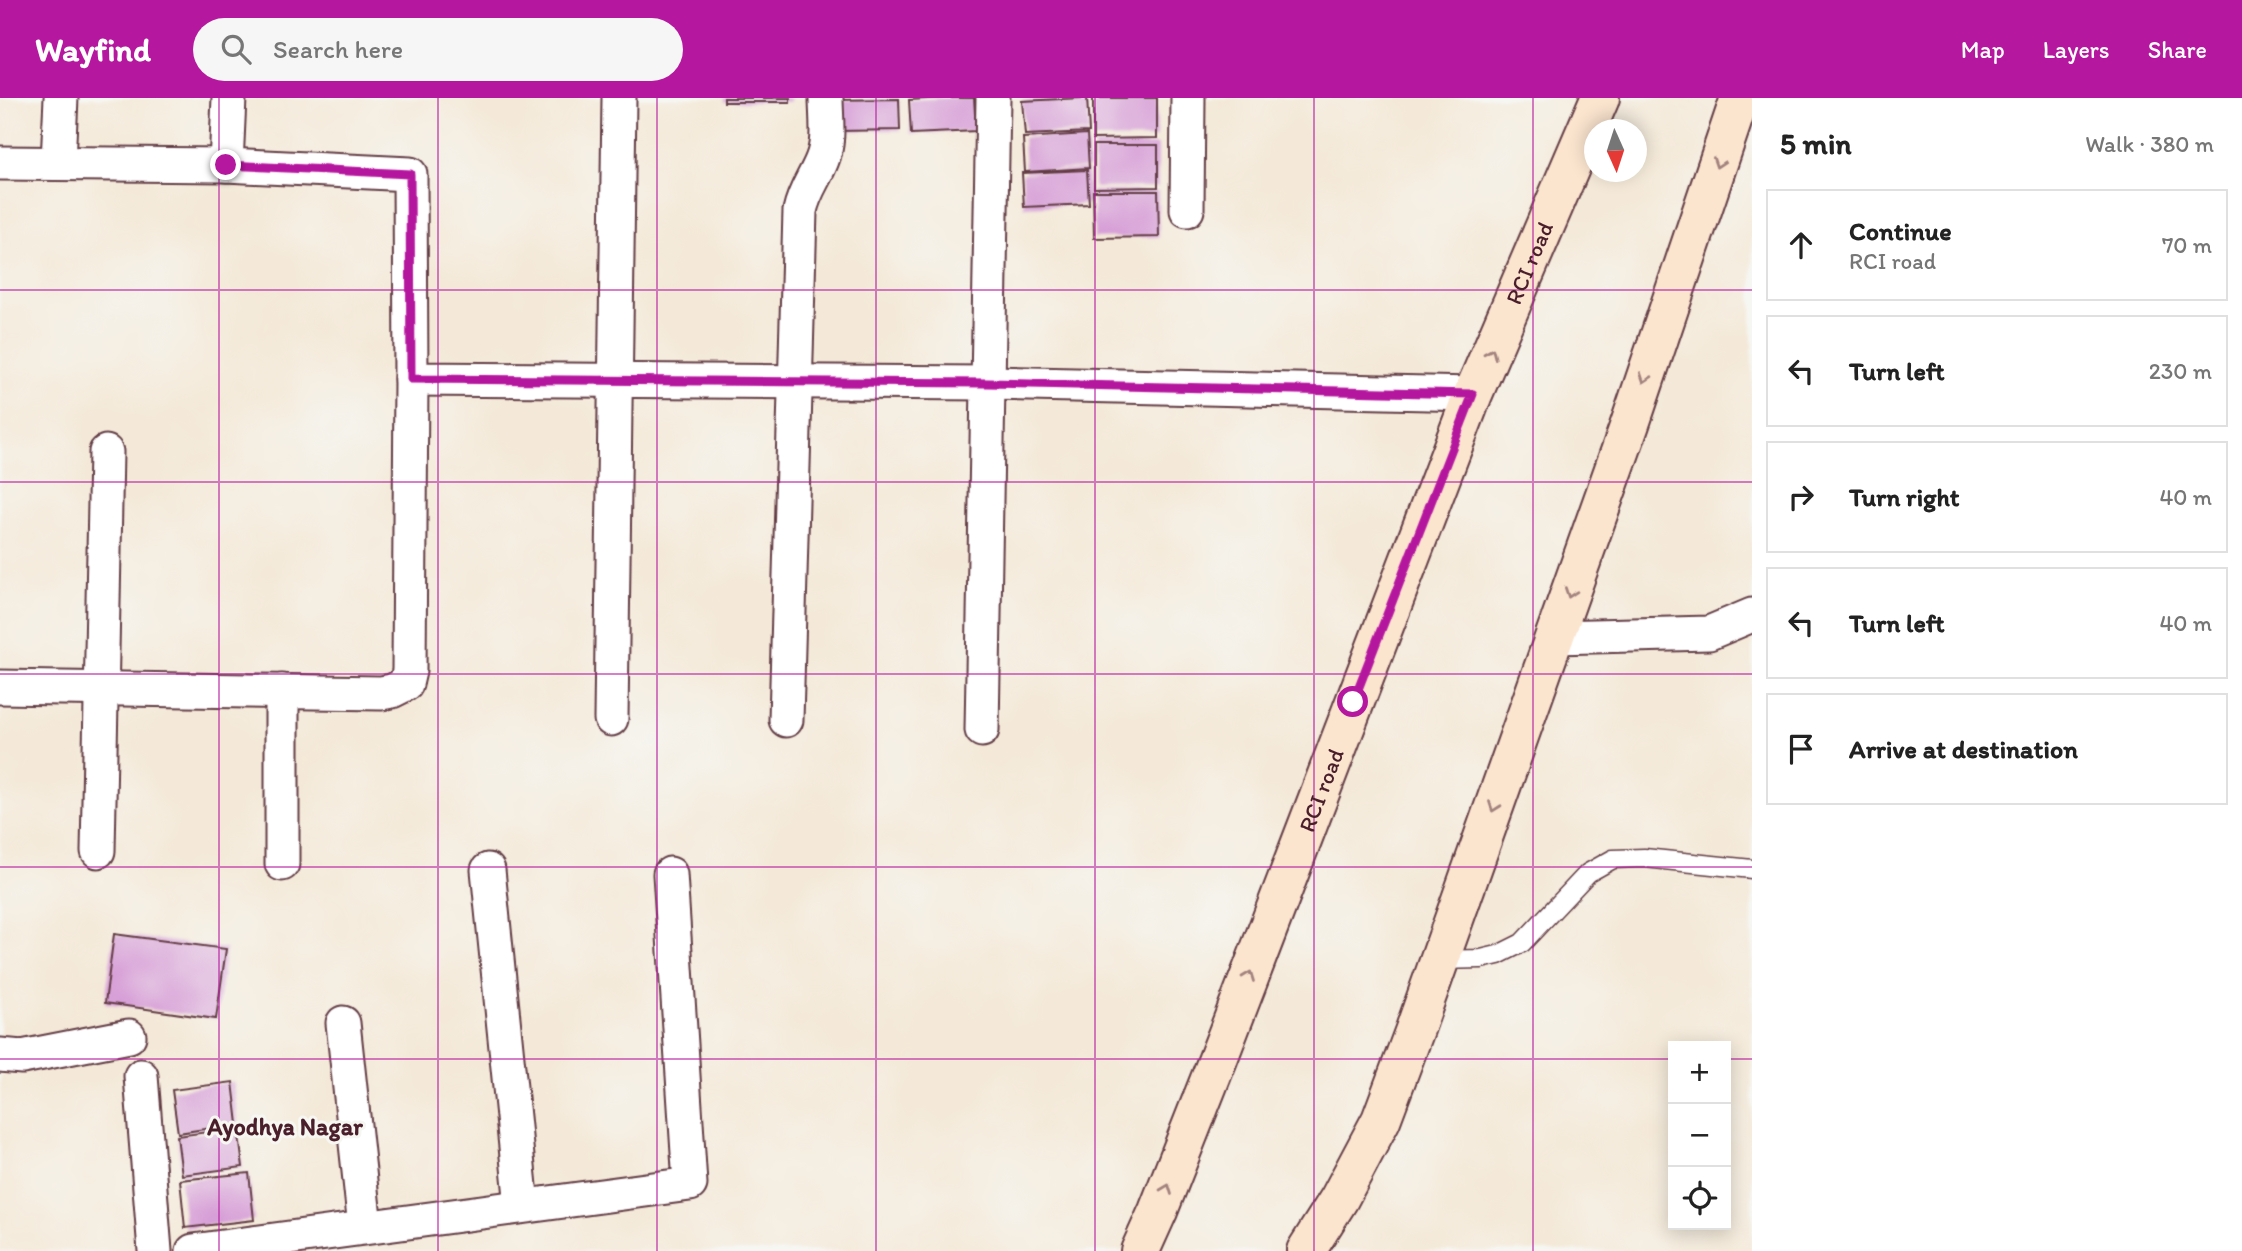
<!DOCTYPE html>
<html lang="en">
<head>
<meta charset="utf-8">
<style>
  :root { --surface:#fff; --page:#f6f6f6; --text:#222; --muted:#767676; --line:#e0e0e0; --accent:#b5179e }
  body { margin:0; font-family:Itim,sans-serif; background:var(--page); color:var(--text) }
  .controls { position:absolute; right:21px; bottom:21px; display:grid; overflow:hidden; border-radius:0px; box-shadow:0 4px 18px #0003 }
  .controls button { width:63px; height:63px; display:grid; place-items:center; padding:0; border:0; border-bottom:2px solid var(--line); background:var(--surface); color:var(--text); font:35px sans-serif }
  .compass { position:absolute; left:1584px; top:21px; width:63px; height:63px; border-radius:50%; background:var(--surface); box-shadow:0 4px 18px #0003; rotate:177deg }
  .stop { position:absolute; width:21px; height:21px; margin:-16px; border:5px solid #b5179e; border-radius:50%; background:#fff }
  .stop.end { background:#b5179e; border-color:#fff; box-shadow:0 2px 7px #0008 }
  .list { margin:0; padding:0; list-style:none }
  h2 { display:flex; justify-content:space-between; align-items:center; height:91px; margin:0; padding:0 28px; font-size:30px }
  h2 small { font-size:23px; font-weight:400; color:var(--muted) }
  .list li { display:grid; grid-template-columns:46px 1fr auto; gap:21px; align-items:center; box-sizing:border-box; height:112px; margin:0 14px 14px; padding:0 14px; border:2px solid var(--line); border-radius:0px }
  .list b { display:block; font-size:26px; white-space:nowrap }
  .list p { margin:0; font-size:23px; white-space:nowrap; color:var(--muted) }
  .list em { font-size:23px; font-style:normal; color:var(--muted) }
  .icon { flex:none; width:38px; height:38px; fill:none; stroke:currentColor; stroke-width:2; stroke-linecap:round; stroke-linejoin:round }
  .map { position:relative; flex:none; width:1752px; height:1153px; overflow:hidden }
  header { display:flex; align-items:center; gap:42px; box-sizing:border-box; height:98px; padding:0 35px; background:var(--accent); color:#fff }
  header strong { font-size:33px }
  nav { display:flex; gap:38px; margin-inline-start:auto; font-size:24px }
  .search { width:490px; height:63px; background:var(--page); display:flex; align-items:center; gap:18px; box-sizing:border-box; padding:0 24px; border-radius:38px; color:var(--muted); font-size:26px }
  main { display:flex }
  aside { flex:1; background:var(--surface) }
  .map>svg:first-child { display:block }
  .building { fill:#d79fd7 }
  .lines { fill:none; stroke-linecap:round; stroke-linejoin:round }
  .service-casing { stroke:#643d45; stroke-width:21 }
  .minor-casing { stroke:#643d45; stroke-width:37 }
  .secondary-casing { stroke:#643d45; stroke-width:42 }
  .service { stroke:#fff; stroke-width:18 }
  .minor { stroke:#fff; stroke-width:33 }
  .secondary { stroke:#fbe5cf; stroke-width:38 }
  .oneway { stroke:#a2827d }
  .route { stroke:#b5179e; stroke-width:9 }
  .grid { fill:none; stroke:#b5179e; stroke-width:2; stroke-opacity:0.55 }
  .labels { text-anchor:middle; stroke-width:6; stroke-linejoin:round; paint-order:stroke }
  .street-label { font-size:23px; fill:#4a1f2b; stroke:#f6f6f2 }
  .neighbourhood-label { font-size:24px; font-weight:bold; fill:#4a1f2b; stroke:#f6f6f2 }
</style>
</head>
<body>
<header>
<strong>Wayfind</strong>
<div class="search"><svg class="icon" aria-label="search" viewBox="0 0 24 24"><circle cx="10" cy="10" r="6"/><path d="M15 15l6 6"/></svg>Search here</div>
<nav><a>Map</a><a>Layers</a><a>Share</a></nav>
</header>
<main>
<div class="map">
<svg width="1752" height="1153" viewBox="0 0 1752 1153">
  <rect width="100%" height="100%" fill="#f6f6f2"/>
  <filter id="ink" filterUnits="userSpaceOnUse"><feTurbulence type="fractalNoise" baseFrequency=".0143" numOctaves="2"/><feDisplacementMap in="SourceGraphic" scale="14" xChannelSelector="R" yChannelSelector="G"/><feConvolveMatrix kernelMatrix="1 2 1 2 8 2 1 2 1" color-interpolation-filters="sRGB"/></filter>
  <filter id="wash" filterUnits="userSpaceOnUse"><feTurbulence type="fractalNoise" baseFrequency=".00686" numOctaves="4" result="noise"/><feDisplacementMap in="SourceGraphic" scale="28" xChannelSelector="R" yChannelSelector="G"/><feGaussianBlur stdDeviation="1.57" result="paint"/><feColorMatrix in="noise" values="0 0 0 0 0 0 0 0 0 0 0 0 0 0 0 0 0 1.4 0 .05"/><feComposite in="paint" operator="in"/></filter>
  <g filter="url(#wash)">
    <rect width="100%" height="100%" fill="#f4e9d8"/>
    <g id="blocks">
      <g class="building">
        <rect x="724" y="0" width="66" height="4"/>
        <polygon points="946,0 974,0 976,33 911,36 909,2"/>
        <polygon points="1082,0 1087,0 1089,34 1025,37 1022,3"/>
        <polygon points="1093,0 1157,0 1157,40 1093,41"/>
        <polygon points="899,1 900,32 835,33 834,2"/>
        <polygon points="1087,36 1089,70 1025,74 1023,40"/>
        <polygon points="1094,47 1158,47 1158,89 1094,90"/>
        <polygon points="1087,72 1089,106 1024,109 1022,75"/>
        <polygon points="1093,93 1158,93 1159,139 1094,140"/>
        <polygon points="114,836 226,851 216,921 105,905"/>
        <polygon points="233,984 238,1026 178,1035 172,992"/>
        <polygon points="238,1030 243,1069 182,1077 177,1038"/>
        <polygon points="249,1075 254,1122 185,1130 180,1082"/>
      </g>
    </g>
  </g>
  <g filter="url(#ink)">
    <use href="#blocks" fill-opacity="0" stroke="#643d45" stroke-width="2"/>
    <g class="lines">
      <defs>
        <polyline id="service" points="1440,862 1481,861 1498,857 1522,845 1588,775 1613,761 1644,760 1752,771"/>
        <g id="minor">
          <polyline points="58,64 61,0"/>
          <polyline points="0,65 226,67 410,76 411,281 988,285 1473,296"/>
          <polyline points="226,67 229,0"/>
          <polyline points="1187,112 1188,0"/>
          <polyline points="1555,539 1709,535 1752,517"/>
          <polyline points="0,589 381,595 392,593 406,586 409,573 411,281"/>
          <polyline points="282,593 282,766"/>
          <polyline points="611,621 619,0"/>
          <path d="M786 622 800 113C804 93 815 80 822 62 830 43 826 19 826 0"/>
          <polyline points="982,632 993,0"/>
          <polyline points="98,753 106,354"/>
          <polyline points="488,772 522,1108"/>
          <polyline points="343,925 365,1129"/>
          <polyline points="0,957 22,959 129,938"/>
          <polyline points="141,978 155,1153"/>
          <polyline points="193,1153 690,1086 670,776"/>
        </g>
        <g id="secondary">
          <path id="s1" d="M1140 1153 1158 1113 1218 961 1473 296 1600 0"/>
          <polyline points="1306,1153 1339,1101 1381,1022 1414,934 1630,326 1740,0"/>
        </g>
      </defs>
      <use href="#service" class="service-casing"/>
      <use href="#minor" class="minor-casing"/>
      <use href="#secondary" class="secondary-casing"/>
      <use href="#service" class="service"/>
      <use href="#minor" class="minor"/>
      <use href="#secondary" class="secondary"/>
    </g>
    <defs><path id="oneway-chevron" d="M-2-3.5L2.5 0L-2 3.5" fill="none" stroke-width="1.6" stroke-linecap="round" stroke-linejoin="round" transform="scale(1.75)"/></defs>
    <g class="oneway">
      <use href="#oneway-chevron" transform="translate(1718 65) rotate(109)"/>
      <use href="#oneway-chevron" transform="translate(1491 255) rotate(-67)"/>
      <use href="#oneway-chevron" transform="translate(1645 280) rotate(109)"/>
      <use href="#oneway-chevron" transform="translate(1570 495) rotate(109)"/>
      <use href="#oneway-chevron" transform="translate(1494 709) rotate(110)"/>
      <use href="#oneway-chevron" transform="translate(1249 878) rotate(-69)"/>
      <use href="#oneway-chevron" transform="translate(1167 1091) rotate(-69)"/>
    </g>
  </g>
  <g class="lines" filter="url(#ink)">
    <polyline class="route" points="226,67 410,76 411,281 988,285 1473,296 1353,604"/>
  </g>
  <path class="grid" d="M219 0V1153M438 0V1153M657 0V1153M876 0V1153M1095 0V1153M1314 0V1153M1533 0V1153M0 192H1752M0 384H1752M0 576H1752M0 769H1752M0 961H1673M1726 961H1752"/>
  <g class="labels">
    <g class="street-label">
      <text dy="8" stroke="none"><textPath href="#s1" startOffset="1062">RCI road</textPath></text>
      <text dy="8" stroke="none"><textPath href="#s1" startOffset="495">RCI road</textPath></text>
    </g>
    <g class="neighbourhood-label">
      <text x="285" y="1037">Ayodhya Nagar</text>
    </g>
  </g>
</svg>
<div class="controls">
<button>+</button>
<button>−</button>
<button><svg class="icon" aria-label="locate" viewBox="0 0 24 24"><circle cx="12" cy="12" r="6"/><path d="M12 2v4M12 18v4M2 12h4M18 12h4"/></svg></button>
</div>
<svg class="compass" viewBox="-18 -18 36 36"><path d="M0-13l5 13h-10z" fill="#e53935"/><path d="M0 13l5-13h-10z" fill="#767676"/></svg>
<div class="stop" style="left:1353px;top:604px"></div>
<div class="stop end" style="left:226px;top:67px"></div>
</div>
<aside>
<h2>5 min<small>Walk · 380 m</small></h2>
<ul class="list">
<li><svg class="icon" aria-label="ahead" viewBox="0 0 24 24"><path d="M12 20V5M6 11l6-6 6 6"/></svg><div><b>Continue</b><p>RCI road</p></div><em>70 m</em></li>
<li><svg class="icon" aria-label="left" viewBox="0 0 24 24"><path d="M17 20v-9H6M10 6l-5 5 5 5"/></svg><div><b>Turn left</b></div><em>230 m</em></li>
<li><svg class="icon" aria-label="right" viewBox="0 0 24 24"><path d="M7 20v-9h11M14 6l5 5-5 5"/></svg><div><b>Turn right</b></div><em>40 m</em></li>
<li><svg class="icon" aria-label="left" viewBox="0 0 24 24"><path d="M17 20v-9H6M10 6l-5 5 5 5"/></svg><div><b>Turn left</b></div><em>40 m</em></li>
<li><svg class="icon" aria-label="arrive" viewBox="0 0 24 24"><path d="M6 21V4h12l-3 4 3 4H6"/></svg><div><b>Arrive at destination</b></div></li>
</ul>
</aside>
</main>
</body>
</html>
